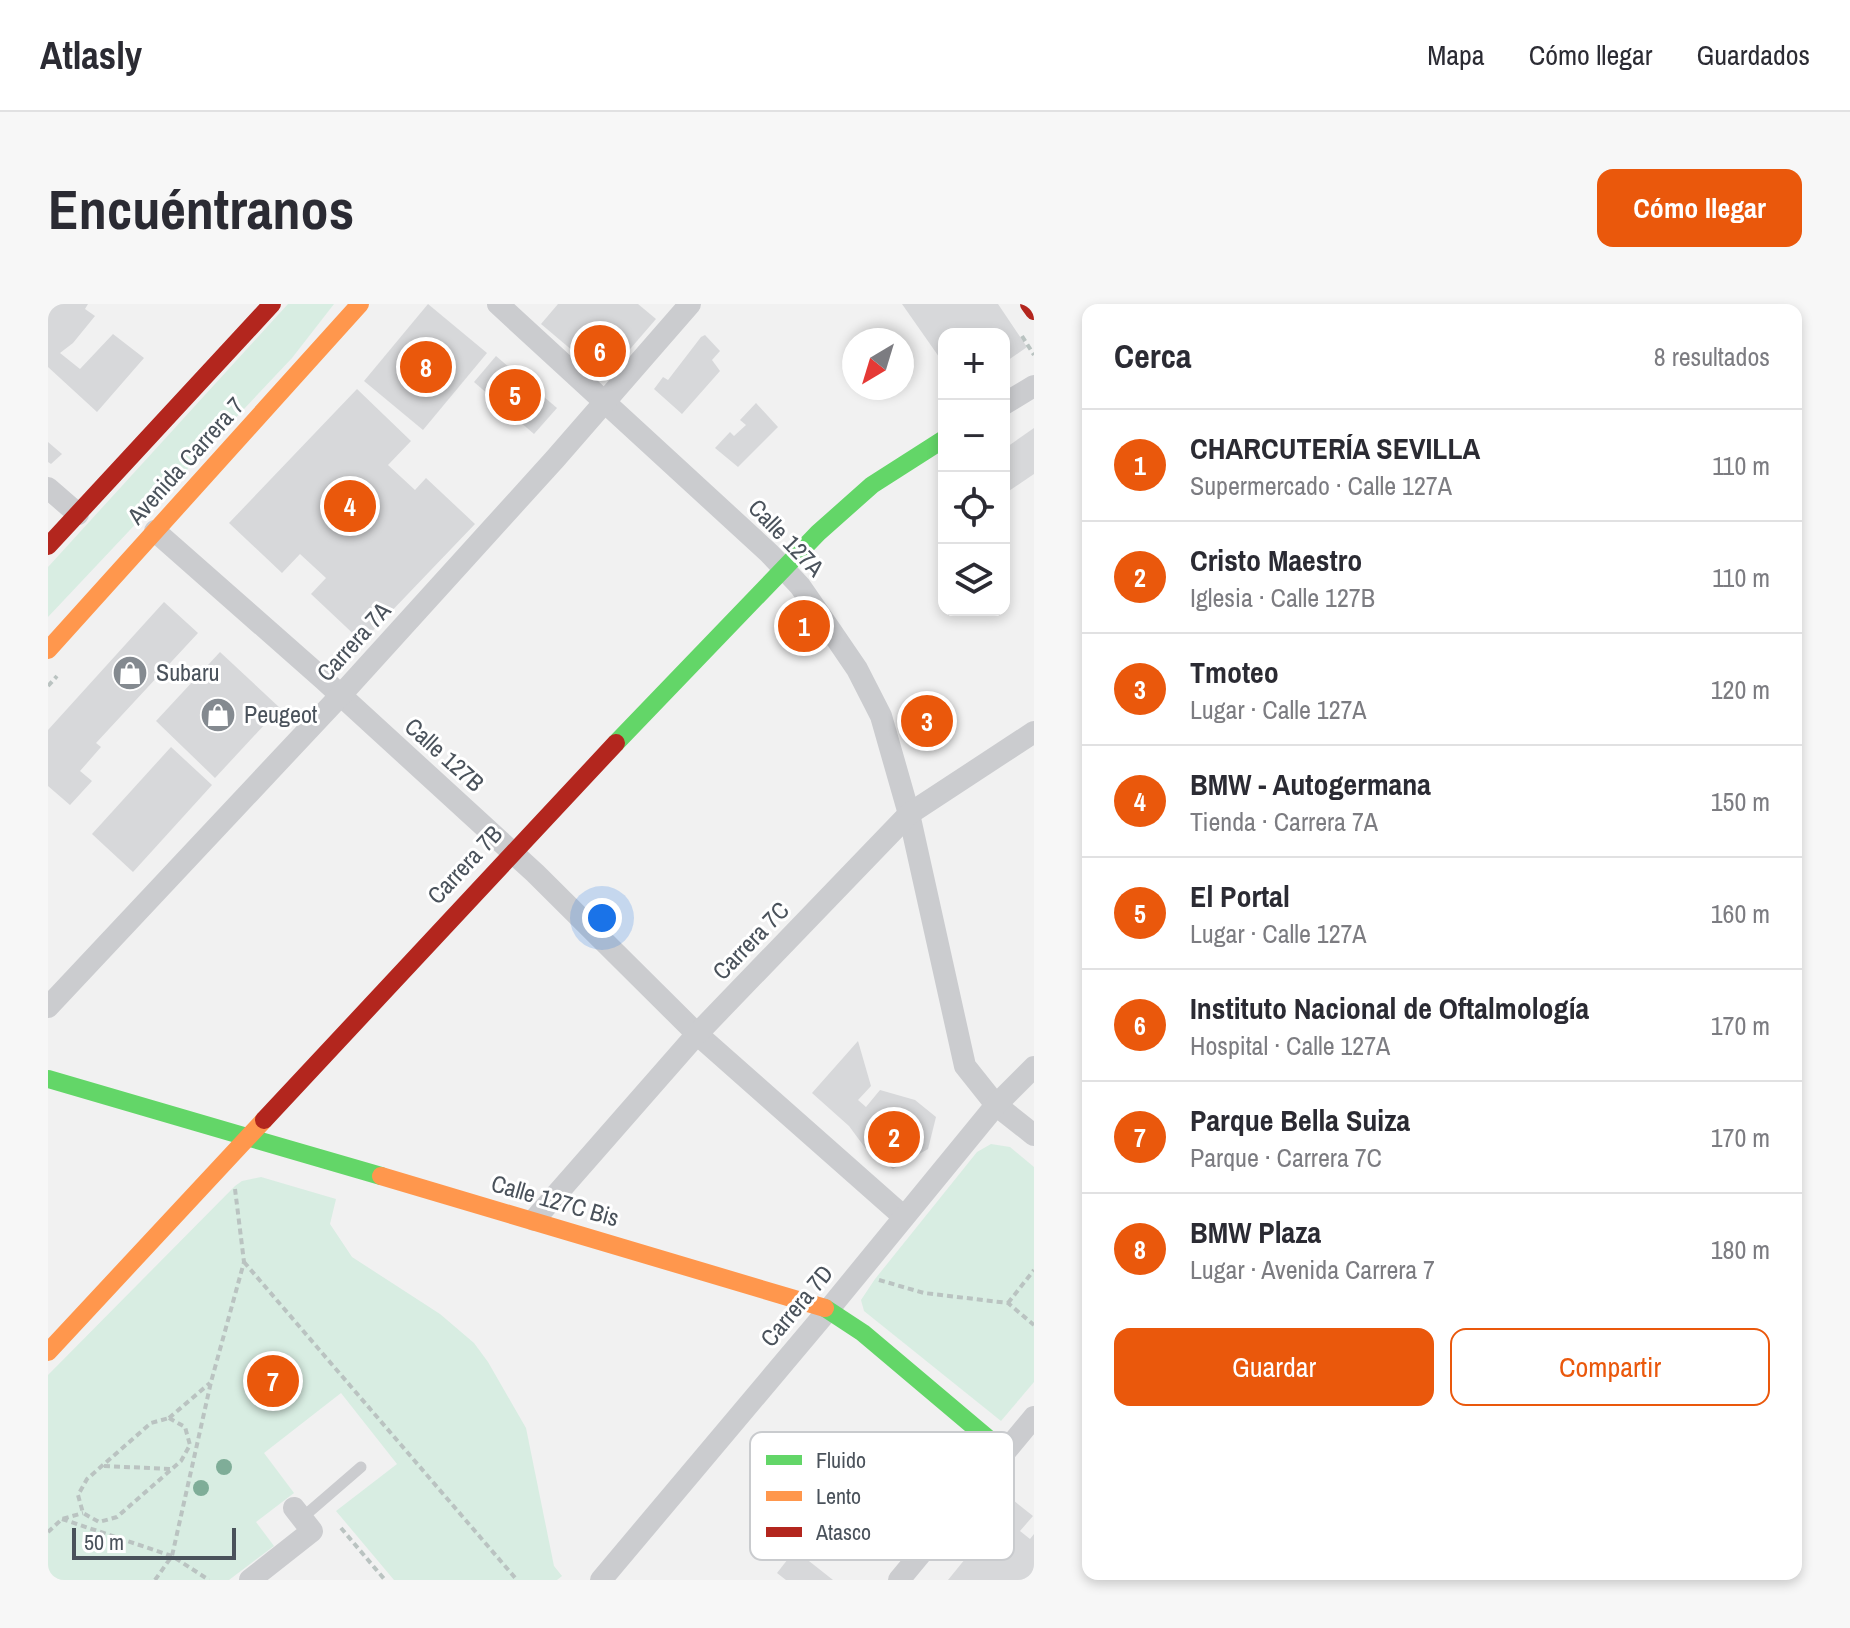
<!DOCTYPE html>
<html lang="es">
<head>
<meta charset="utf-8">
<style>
  :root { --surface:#fff; --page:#f7f7f7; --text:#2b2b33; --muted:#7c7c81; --line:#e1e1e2; --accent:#ea580c }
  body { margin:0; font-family:"Archivo Narrow",sans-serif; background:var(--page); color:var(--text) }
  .controls { position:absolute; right:24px; top:24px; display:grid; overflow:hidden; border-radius:16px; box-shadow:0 4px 12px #0003 }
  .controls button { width:72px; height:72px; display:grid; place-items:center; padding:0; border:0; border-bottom:2px solid var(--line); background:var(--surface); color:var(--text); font:40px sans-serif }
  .compass { position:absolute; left:794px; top:24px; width:72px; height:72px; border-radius:50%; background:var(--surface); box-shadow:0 4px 12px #0003; rotate:218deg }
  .scale { position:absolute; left:24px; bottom:20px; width:164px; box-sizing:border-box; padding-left:8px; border:4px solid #4a525b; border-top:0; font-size:22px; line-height:28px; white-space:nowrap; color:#4a525b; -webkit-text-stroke:6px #fff; paint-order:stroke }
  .you { position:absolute; left:554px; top:614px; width:28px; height:28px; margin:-20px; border:6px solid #fff; border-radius:50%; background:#1a73e8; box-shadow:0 0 0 12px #1a73e833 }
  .badge { display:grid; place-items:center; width:52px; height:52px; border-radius:50%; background:var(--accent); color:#fff; font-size:26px; font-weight:700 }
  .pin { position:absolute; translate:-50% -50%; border:4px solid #fff; box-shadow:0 2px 8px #0006 }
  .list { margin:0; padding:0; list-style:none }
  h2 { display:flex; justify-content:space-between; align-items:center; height:104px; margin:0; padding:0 32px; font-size:34px }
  h2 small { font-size:26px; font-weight:400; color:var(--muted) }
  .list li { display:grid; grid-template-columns:52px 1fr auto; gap:24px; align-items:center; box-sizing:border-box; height:112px; padding:0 32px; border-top:2px solid var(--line) }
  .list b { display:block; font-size:30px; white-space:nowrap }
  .list p { margin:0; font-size:26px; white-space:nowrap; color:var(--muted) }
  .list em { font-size:26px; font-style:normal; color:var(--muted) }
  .actions { display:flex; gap:16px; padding:24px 32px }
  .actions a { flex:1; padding:18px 0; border:2px solid var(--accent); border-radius:16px; text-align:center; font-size:28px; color:var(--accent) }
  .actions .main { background:var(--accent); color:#fff }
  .icon { flex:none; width:44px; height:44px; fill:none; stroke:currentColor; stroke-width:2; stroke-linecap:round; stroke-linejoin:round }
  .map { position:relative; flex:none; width:986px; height:1276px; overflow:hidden; border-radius:16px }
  header { display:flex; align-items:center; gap:48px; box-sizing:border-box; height:112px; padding:0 40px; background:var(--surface); border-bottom:2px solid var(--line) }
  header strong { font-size:38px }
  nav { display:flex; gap:44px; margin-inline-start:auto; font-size:28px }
  .intro { display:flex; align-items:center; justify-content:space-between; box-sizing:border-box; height:192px; padding:0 48px }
  h1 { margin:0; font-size:56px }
  .button { padding:20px 36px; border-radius:16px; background:var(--accent); color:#fff; font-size:28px; font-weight:700 }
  main { display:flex; gap:48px; padding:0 48px }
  aside { flex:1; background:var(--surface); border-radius:16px; box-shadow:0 4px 12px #0003 }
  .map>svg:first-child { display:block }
  .green { fill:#d8ede2 }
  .building { fill:#d7d8da }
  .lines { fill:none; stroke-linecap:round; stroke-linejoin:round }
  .path { stroke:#bac3c1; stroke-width:4; stroke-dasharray:6 4; stroke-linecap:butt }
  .lane { stroke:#cbcccf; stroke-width:11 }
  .street { stroke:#cbcccf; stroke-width:22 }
  .fast { stroke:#63d668; stroke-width:18 }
  .slow { stroke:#ff974d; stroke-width:18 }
  .jam { stroke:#b3261e; stroke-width:18 }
  .tree { fill:#7fad98 }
  .labels { text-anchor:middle; stroke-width:6; stroke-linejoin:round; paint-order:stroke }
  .street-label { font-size:24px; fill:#4a525b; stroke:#fff }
  .poi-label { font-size:24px; fill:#4a525b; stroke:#fff; text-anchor:start }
  .key { fill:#fff; stroke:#c9cbce; stroke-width:2 }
  .key-label { font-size:22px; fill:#4a525b }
</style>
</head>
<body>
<header>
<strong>Atlasly</strong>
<nav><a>Mapa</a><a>Cómo llegar</a><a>Guardados</a></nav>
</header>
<div class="intro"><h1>Encuéntranos</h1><a class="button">Cómo llegar</a></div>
<main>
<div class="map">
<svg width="986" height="1276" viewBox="0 0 986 1276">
  <rect width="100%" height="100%" fill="#f1f1f1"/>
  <g class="green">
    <polygon points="240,0 286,0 244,54 0,313 0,263"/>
    <polygon points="943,840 962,843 986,863 986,1078 953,1117 816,1007 813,996 827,975 929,848"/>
    <polygon points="213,873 288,895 282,920 304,953 392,1010 426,1039 440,1058 478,1124 506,1262 514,1272 509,1276 346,1276 288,1207 349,1160 293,1089 216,1149 246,1189 208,1218 226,1242 181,1276 0,1276 0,1071 187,882 194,877"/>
  </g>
  <g class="building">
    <polygon points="8,0 40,0 37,5 47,12 25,39 12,49 32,65 65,30 96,54 49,108 0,63 0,8"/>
    <polygon points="380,0 439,49 375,126 316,77"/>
    <polygon points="510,0 590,0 608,15 557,74 493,20"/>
    <polygon points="854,0 950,0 979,43 956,59 956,30 896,30 896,60"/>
    <polygon points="657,31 672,47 664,56 672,67 634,110 606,85 615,73 620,76 653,33"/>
    <polygon points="448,52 509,104 486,130 426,78"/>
    <polygon points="309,85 363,137 340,161 367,186 378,174 427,220 314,338 263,290 278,274 252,250 234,269 181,219"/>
    <polygon points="708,99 730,123 690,163 667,144 682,128 686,132 698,121 692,116"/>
    <polygon points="986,124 986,170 958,189 956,186 956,145"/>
    <polygon points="0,138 14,150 3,160 0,158"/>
    <polygon points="116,298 150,329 48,439 53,443 32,467 44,477 22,501 0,482 0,426"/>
    <polygon points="172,348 232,404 167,474 108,417"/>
    <polygon points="887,403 895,421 871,431 863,414"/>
    <polygon points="123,443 164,481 85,568 44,530"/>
    <polygon points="810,737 823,782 810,796 818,803 832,786 867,796 888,813 880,845 845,865 818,845 801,822 764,789"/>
    <polygon points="965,1196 985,1212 972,1227 982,1235 986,1230 986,1269 980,1276 900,1276"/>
    <polygon points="747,1246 785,1276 738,1276 729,1269"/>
  </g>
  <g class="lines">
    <g class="path">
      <polyline points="974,32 986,51"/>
      <polyline points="0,382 9,372"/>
      <polyline points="196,958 469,1276"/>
      <polyline points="831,976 876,989 960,999 986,1021"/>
      <polyline points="960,999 986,966"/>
      <polygon points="121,1114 137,1123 142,1141 133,1157 69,1213 51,1218 35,1209 30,1191 39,1175 103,1119"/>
      <polyline points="121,1114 162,1079"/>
      <polyline points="56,1162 123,1165"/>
      <polyline points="14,1215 124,1252 161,1276"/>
      <polyline points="293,1224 337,1276"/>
      <polyline points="0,1228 14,1215 35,1209"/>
      <polyline points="107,1276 124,1252 163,1078 196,958 187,885"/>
    </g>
    <polyline class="lane" points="254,1214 313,1163"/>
    <g class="street">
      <polyline points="450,0 721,249 752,282 779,321 809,365 833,412 861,510 917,762 948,801 986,831"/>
      <polyline points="956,100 986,82"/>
      <polyline points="0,184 30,210"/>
      <polyline points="107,227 275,375 487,569 649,730 856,913"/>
      <polyline points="0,703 292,392 507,155 642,0"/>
      <polyline points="486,916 649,730 861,510 986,428"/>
      <polyline points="202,1276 264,1227 246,1204"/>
      <polyline points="553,1276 781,1005 948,801 986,763"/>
      <polyline points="851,1276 986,1113"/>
    </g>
    <g class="fast">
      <polyline points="568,439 770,229 824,181 896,135"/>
      <polyline points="0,775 333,872"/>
      <polyline points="777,1004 815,1029 956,1148"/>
    </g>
    <g class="slow">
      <polyline points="0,346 312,0"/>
      <polyline points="333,872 777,1004"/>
      <polyline points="0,1048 216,816"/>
    </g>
    <g class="jam">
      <polyline points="981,0 986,7"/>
      <polyline points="0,242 224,0"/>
      <polyline points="216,816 568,439"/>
    </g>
  </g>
  <g class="tree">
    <circle cx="176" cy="1163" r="8"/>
    <circle cx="153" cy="1184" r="8"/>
  </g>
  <defs>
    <symbol id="shop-disc" viewBox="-11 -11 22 22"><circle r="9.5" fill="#848a90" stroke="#fff"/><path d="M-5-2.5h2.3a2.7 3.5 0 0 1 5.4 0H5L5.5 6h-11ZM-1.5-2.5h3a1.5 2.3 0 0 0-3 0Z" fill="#fff"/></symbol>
  </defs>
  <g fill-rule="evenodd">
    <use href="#shop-disc" x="62" y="349" width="40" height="40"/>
    <use href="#shop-disc" x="150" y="391" width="40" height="40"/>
  </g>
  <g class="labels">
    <g class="street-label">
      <text transform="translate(138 157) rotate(-48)" y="8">Avenida Carrera 7</text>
      <text transform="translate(738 234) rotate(46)" y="8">Calle 127A</text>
      <text transform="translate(306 338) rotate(-48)" y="8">Carrera 7A</text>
      <text transform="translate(396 451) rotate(42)" y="8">Calle 127B</text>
      <text transform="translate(417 561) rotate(-47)" y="8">Carrera 7B</text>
      <text transform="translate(703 637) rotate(-46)" y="8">Carrera 7C</text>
      <text transform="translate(507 897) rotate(16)" y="8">Calle 127C Bis</text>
      <text transform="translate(749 1002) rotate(-50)" y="8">Carrera 7D</text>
    </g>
    <g class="poi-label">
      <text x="108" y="377">Subaru</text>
      <text x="196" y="419">Peugeot</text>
    </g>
  </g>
  <rect x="702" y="1128" width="264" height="128" rx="12" class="key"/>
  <rect x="718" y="1151" width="36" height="10" fill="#63d668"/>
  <rect x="718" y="1187" width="36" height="10" fill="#ff974d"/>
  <rect x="718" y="1223" width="36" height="10" fill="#b3261e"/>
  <g class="key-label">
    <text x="768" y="1164">Fluido</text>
    <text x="768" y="1200">Lento</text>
    <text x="768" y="1236">Atasco</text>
  </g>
</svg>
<div class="controls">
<button>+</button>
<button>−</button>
<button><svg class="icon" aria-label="locate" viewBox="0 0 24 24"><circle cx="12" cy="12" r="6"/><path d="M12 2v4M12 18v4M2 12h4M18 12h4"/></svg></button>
<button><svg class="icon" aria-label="layers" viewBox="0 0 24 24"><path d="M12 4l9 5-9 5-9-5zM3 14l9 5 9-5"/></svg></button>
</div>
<svg class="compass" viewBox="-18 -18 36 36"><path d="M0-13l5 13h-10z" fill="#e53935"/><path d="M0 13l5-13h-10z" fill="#7c7c81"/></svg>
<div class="scale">50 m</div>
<div class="you"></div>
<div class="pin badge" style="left:756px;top:322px">1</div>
<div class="pin badge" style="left:846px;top:833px">2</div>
<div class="pin badge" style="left:879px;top:417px">3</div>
<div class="pin badge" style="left:302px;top:202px">4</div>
<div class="pin badge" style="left:467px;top:91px">5</div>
<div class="pin badge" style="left:552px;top:47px">6</div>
<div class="pin badge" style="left:225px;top:1077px">7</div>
<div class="pin badge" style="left:378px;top:63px">8</div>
</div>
<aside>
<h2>Cerca<small>8 resultados</small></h2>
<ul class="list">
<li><span class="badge">1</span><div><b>CHARCUTERÍA SEVILLA</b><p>Supermercado · Calle 127A</p></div><em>110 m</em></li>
<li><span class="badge">2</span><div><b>Cristo Maestro</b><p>Iglesia · Calle 127B</p></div><em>110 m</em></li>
<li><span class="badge">3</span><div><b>Tmoteo</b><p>Lugar · Calle 127A</p></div><em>120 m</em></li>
<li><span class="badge">4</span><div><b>BMW - Autogermana</b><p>Tienda · Carrera 7A</p></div><em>150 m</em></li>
<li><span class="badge">5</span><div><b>El Portal</b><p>Lugar · Calle 127A</p></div><em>160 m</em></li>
<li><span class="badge">6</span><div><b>Instituto Nacional de Oftalmología</b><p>Hospital · Calle 127A</p></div><em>170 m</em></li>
<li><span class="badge">7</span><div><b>Parque Bella Suiza</b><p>Parque · Carrera 7C</p></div><em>170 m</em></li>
<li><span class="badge">8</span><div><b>BMW Plaza</b><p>Lugar · Avenida Carrera 7</p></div><em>180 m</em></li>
</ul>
<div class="actions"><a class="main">Guardar</a><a>Compartir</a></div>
</aside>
</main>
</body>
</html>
